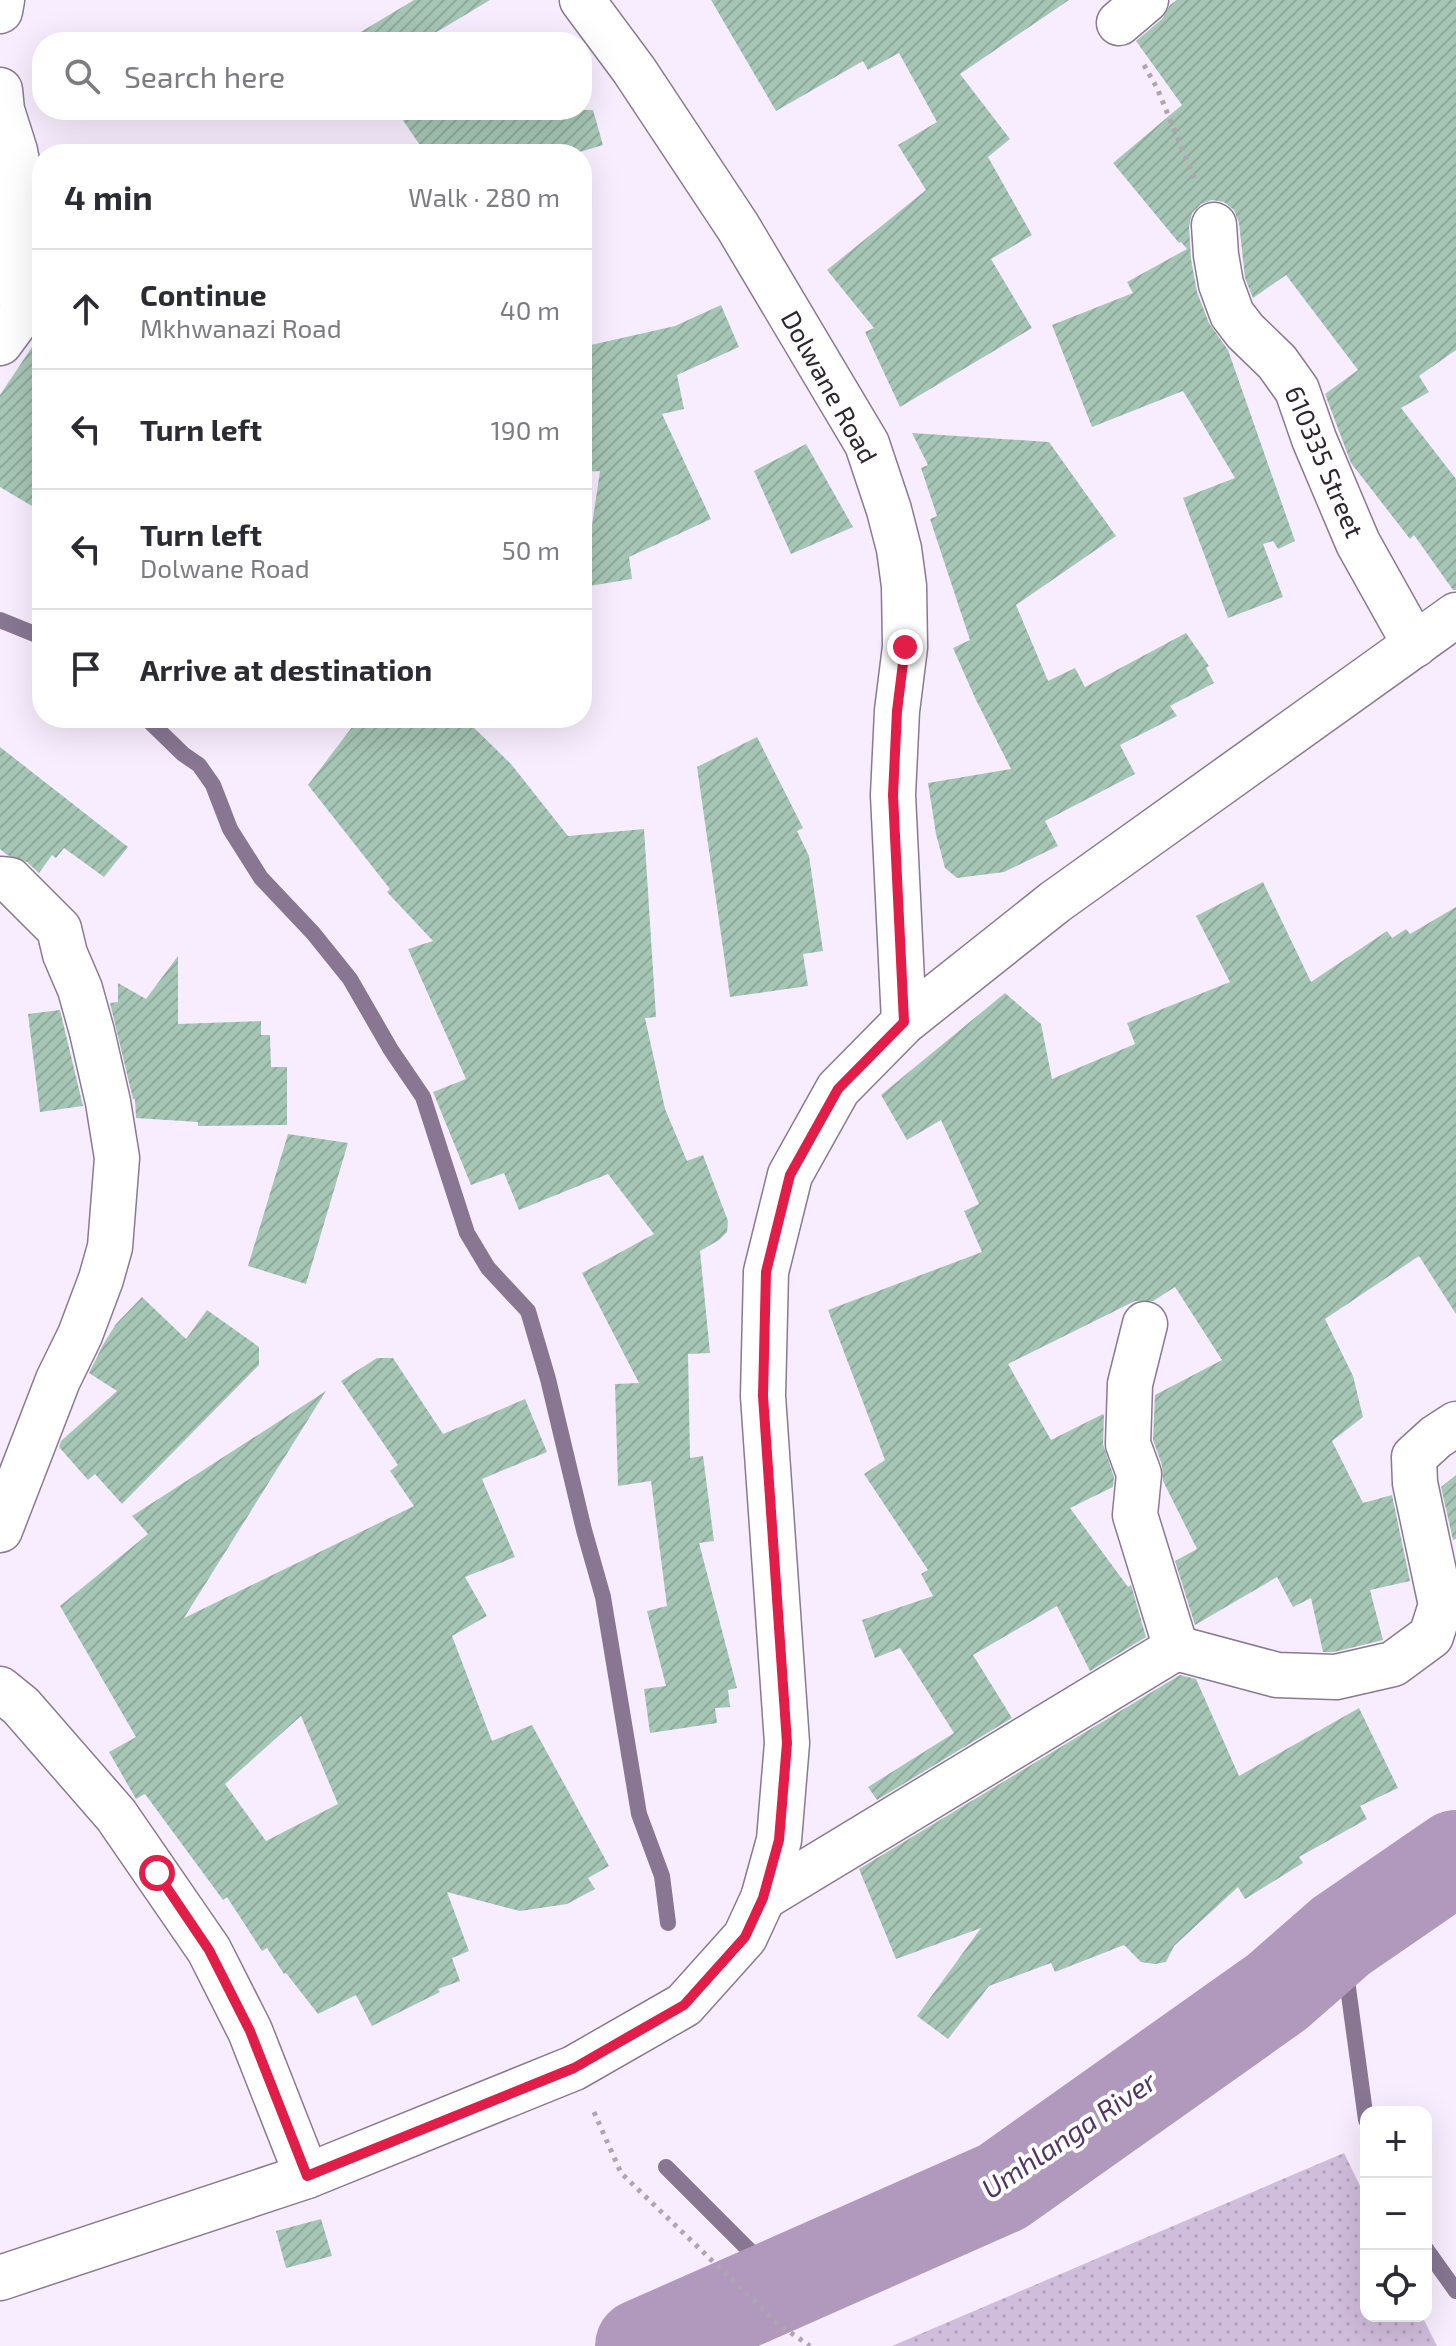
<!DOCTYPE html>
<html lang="en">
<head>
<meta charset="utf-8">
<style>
  :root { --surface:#fff; --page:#f2f2f3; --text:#2b2b33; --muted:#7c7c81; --line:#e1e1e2 }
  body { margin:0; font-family:"Exo 2",sans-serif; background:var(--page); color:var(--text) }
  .controls { position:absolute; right:24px; bottom:24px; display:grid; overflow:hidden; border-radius:16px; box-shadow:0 8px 32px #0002 }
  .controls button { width:72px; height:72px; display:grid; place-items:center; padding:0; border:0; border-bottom:2px solid var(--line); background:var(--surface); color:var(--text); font:40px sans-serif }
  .stop { position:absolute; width:24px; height:24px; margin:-18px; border:6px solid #e11d48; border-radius:50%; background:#fff }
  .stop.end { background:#e11d48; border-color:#fff; box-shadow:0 2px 8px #0008 }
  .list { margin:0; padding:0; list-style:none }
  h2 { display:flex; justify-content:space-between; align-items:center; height:104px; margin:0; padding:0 32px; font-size:34px }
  h2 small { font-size:26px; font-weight:400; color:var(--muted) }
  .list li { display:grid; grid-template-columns:52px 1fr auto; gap:24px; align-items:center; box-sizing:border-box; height:120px; padding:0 32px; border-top:2px solid var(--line) }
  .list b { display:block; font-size:30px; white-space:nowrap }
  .list p { margin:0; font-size:26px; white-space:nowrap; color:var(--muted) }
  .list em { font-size:26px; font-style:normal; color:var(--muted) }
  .icon { flex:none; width:44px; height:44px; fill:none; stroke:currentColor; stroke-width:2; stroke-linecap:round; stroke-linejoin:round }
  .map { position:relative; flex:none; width:1456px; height:2346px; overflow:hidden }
  .search { position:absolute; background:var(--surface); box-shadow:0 8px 32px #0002; left:32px; top:32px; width:560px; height:88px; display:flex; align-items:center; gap:20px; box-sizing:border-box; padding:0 28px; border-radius:32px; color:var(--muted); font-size:30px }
  .panel { position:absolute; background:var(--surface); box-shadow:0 8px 32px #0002; left:32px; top:144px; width:560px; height:584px; border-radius:32px }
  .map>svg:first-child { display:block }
  .green { fill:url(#green-dots) }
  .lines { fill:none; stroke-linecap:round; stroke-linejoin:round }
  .stream { stroke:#887692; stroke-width:16 }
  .river { stroke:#b099bc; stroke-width:94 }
  .building { fill:url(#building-hatch); fill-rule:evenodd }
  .minor-casing { stroke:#8a7993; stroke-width:47 }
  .path { stroke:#aea4b2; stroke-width:5; stroke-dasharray:4 6; stroke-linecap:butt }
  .minor { stroke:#fff; stroke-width:44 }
  .route { stroke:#e11d48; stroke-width:10 }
  .labels { text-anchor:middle; stroke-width:8; stroke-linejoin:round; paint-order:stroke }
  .street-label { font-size:26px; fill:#2c252f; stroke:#fff }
  .water-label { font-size:28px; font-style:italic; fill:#533363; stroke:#fff }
</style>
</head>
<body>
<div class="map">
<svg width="1456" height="2346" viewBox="0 0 1456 2346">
  <defs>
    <pattern id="green-dots" width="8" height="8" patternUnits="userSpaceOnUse" patternTransform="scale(2)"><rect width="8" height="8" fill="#d0bcdb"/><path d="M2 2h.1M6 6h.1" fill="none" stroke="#b3a1bc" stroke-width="1.8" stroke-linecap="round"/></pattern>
    <pattern id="building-hatch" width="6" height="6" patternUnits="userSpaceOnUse" patternTransform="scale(2)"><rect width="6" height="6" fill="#a6c6b5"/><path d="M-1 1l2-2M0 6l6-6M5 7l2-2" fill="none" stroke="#8faa9c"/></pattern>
  </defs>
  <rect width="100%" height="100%" fill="#f8edfe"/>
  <polygon class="green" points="1344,2153 1366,2198 1366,2316 1422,2316 1437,2346 892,2346"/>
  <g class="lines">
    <g class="stream">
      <polyline points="0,620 42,637"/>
      <polyline points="146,718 183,754 199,765 213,785 230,829 261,878 313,933 350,979 391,1050 423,1097 467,1233 488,1268 528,1311 548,1379 584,1530 603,1597 639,1814 662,1876 668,1923"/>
      <polyline points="1341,1936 1366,2120"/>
      <polyline points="666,2167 783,2284"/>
      <polyline points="1426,2249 1456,2291"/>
    </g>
    <polyline class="river" points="642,2346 1002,2187 1277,1992 1341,1936 1456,1857"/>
  </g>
  <g class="building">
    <polygon points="414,0 490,0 420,42 344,42"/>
    <polygon points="711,0 1069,0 960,74 1010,139 988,157 1032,235 991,259 1032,328 900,407 865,332 874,328 827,270 926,190 898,145 937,122 899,53 868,70 863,61 776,111"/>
    <polygon points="1177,0 1456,0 1456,350 1419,376 1429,392 1401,408 1456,479 1456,590 1453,590 1414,535 1410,539 1351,463 1325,394 1358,370 1286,275 1253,298 1245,278 1239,223 1234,210 1224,202 1212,200 1201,204 1192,213 1189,227 1191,259 1197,292 1209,323 1228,350 1295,541 1278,549 1273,541 1263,544 1283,597 1228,618 1183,498 1235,478 1183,391 1092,427 1052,325 1133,293 1127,282 1187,249 1181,242 1179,243 1113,163 1182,105 1136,41 1162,19 1170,5"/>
    <polygon points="396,110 593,110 603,145 573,154 426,154"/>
    <polygon points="721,305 739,347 677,375 684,409 662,414 711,519 629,557 632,579 583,587 600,471 582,472 582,347 675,326"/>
    <polygon points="42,332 42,512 0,487 0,395"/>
    <polygon points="912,433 1049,442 1116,536 1016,605 1048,681 1075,668 1085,687 1186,633 1209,666 1206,668 1214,683 1170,706 1177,716 1120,745 1135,774 1045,821 1058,846 1004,872 957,878 945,868 936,834 928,783 1011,769 975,698 953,648 970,640 930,519 937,516 921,468 928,465"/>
    <polygon points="806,444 853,527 791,554 754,471"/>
    <polygon points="359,718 464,718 511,764 568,836 644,829 656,1017 645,1018 665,1109 687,1161 703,1155 728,1221 727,1232 719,1240 700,1251 710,1353 688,1354 690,1458 703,1456 714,1541 699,1543 737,1688 728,1690 730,1707 715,1708 717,1723 650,1733 644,1689 666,1686 647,1611 667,1606 651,1481 618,1486 615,1384 639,1383 582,1273 654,1234 608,1174 519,1210 504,1173 471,1185 433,1092 466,1079 408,949 433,941 387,892 390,889 308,785"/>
    <polygon points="757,737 803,828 797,831 809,856 823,951 803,954 808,986 730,997 697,767"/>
    <polygon points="0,747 128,847 104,877 64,848 56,858 52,855 39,873 27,862 7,855 0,849"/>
    <polygon points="1263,882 1311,982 1387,931 1392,938 1406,929 1410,934 1456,907 1456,1314 1419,1256 1325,1319 1353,1376 1363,1417 1332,1441 1363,1503 1392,1495 1410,1581 1370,1590 1383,1640 1334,1652 1323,1652 1311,1598 1293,1607 1277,1577 1195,1625 1175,1561 1197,1549 1163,1481 1162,1465 1153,1440 1155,1395 1222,1360 1175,1287 1153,1301 1135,1301 1008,1364 1051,1440 1103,1414 1104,1416 1103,1444 1114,1477 1113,1487 1070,1508 1128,1587 1131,1585 1146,1637 1090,1671 1057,1606 973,1655 1012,1718 877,1800 868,1787 954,1733 900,1648 875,1658 862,1620 933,1596 921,1574 928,1570 864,1474 885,1460 828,1310 982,1252 964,1211 979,1204 941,1120 907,1140 881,1095 1005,993 1041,1024 1052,1079 1135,1044 1127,1023 1230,982 1196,916"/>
    <polygon points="178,956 178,1024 261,1021 261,1035 270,1035 271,1067 287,1067 287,1125 198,1126 198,1122 136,1118 135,1099 133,1099 110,1003 118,1002 118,983 146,999"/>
    <polygon points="60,1010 83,1106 40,1112 28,1014"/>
    <polygon points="288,1134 348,1143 306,1284 248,1266"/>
    <polygon points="142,1297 186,1339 207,1310 259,1347 259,1365 122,1504 95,1474 88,1480 59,1447 61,1441 117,1391 89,1373 104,1343 116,1324"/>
    <path d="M377 1358H393L443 1434 525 1399 547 1452 482 1479 515 1557 465 1577 487 1616 452 1636 492 1741 532 1725 609 1866 588 1878 595 1889 567 1904 520 1911 447 1892 469 1951 452 1958 460 1981 438 1989 440 1992 372 2026 356 1995 318 2014 286 1973 284 1974 267 1948 262 1951 227 1897 223 1900 145 1794 136 1799 109 1752 136 1737 60 1606 148 1534 132 1516 326 1391 184 1618 414 1506 390 1471 398 1465 341 1381ZM301 1716 338 1804 266 1841 225 1784Z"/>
    <polygon points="1456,1475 1456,1539 1453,1540 1441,1487"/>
    <polygon points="1180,1675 1196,1679 1239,1776 1359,1708 1398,1788 1360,1806 1367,1819 1299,1857 1303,1863 1245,1899 1238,1887 1174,1946 1166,1962 1155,1964 1141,1962 1124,1945 1055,1972 1051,1963 989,1986 948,2039 917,2016 981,1928 896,1959 859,1869"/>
    <polygon points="321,2219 332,2256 286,2268 276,2231"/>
  </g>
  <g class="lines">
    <defs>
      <g id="minor">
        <polyline points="582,0 634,70 738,227 867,444 889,510 899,549 904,586 905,647 897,711 893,795 904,1022"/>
        <polyline points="0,11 2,0"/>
        <polyline points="1119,23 1146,0"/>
        <polyline points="0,90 2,110 15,151 22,186 19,215 10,242 10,268 25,309 0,343"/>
        <polyline points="1214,225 1216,255 1221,284 1232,314 1245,331 1277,362 1297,390 1314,439 1358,543 1415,645"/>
        <polyline points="0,879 10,880 59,929 65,954 80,989 92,1032 108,1102 117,1158 110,1247 101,1279 80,1335 58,1380 0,1530"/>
        <polyline points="1176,1648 1277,1675 1336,1677 1393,1664 1431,1636 1441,1605 1415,1483 1414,1457 1436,1437 1456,1424"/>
        <polyline points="0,1689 21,1706 116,1815 209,1950 250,2031 307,2176"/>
        <polyline points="763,1898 1176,1648 1135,1515 1139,1474 1128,1444 1130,1384 1145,1324"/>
        <polyline points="0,2278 307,2176 574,2068 684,2005 745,1937 763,1898 779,1840 787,1743 763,1396 766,1272 790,1175 838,1089 904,1022 1055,902 1456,615"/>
      </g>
    </defs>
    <use href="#minor" class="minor-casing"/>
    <g class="path">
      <polyline points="1144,65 1157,88 1195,180"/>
      <polyline points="594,2112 621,2173 778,2324 810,2346"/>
    </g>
    <use href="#minor" class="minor"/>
  </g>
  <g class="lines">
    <polyline class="route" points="157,1873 209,1950 250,2031 307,2176 574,2068 684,2005 745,1937 763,1898 779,1840 787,1743 763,1396 766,1272 790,1175 838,1089 904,1022 893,795 897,711 905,647"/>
  </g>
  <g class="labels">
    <g class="street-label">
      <text transform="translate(829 387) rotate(61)" y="9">Dolwane Road</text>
      <text transform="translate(1324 462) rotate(67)" y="9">610335 Street</text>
    </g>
    <g class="water-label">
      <text transform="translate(1069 2135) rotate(-34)" y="10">Umhlanga River</text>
    </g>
  </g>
</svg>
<div class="controls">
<button>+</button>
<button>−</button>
<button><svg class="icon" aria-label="locate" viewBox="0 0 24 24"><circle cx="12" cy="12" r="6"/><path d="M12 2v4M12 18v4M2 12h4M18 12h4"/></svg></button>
</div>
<div class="stop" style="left:157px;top:1873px"></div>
<div class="stop end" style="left:905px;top:647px"></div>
<div class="search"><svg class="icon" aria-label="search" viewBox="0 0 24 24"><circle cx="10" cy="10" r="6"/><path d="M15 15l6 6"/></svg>Search here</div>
<section class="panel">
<h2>4 min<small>Walk · 280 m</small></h2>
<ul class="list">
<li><svg class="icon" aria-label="ahead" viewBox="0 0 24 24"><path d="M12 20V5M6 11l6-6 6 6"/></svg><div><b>Continue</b><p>Mkhwanazi Road</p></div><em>40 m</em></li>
<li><svg class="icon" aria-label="left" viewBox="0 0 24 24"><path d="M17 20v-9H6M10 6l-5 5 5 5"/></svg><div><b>Turn left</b></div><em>190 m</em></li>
<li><svg class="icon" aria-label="left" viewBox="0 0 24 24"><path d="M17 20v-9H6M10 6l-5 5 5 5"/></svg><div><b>Turn left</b><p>Dolwane Road</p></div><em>50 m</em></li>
<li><svg class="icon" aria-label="arrive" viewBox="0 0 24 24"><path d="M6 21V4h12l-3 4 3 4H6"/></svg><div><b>Arrive at destination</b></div></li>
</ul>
</section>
</div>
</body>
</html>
